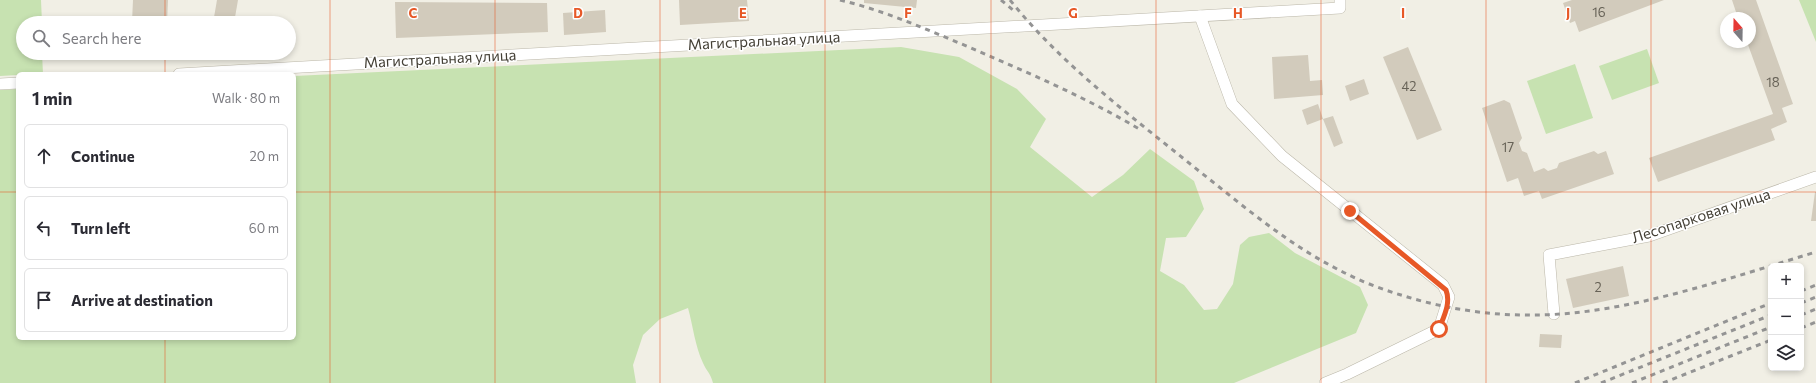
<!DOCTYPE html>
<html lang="en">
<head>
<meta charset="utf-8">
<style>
  :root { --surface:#fff; --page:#f2f2f3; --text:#2b2b33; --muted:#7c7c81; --line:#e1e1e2 }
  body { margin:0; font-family:Commissioner,sans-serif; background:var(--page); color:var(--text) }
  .controls { position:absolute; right:12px; bottom:12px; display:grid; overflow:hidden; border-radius:6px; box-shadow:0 2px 6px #0003 }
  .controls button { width:36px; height:36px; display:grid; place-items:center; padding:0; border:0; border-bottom:1px solid var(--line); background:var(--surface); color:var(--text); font:20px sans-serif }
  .compass { position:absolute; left:1720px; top:12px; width:36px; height:36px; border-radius:50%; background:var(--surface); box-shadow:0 2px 6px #0003; rotate:340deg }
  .stop { position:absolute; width:12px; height:12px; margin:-9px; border:3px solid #e75827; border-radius:50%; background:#fff }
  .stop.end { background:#e75827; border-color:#fff; box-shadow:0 1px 4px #0008 }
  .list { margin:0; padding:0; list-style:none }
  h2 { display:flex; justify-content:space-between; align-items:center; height:52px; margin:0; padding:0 16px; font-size:17px }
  h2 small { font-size:13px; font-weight:400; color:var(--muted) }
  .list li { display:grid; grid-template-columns:26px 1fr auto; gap:12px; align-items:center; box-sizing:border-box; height:64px; margin:0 8px 8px; padding:0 8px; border:1px solid var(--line); border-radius:6px }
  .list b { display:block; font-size:15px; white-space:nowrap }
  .list em { font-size:13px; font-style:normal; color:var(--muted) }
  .icon { flex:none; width:22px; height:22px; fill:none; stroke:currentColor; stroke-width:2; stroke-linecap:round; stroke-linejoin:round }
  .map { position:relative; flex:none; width:1816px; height:383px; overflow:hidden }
  .search { position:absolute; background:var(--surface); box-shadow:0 2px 6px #0003; left:16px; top:16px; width:280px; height:44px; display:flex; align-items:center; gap:10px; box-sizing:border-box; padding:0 14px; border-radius:22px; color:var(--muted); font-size:15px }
  .panel { position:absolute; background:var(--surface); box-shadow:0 2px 6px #0003; left:16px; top:72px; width:280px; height:268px; border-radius:6px }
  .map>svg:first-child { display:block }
  .green { fill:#c7e2b1 }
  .building { fill:#d2cbbc }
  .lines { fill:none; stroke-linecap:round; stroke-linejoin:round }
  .street-casing { stroke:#bbb7a9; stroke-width:12 }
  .street { stroke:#fff; stroke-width:11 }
  .rail { stroke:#949494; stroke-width:3; stroke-dasharray:5 5; stroke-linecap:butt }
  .route { stroke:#e75827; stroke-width:5 }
  .grid { fill:none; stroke:#e75827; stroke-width:1; stroke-opacity:0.55 }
  .labels { text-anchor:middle; stroke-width:3; stroke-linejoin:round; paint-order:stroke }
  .number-label { font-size:13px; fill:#676257 }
  .street-label { font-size:15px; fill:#433f35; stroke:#fff }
  .grid-label { font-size:13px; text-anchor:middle; font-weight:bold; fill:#e75827; stroke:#fff; stroke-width:3; stroke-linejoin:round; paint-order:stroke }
</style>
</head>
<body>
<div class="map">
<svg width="1816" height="383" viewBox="0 0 1816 383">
  <rect width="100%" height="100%" fill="#f1efe5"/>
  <g class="green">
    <polygon points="0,0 41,0 42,23 23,23 23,53 42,53 43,74 18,74 18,75 0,76"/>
    <polygon points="1799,0 1816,0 1816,42"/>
    <path d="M901 47 959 57 1017 89 1046 119 1030 147 1092 197 1123 175 1150 149 1194 181 1204 209 1186 237 1166 238 1160 271 1184 285 1204 310 1217 309 1233 284 1240 245 1249 237 1269 233 1295 253 1360 287 1368 305 1356 333 1234 383H713C710 372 707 372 703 363 695 346 693 326 688 308L660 319 643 335 633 365 636 383H0V90L18 89V338H294V76Z"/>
    <polygon points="1647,49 1659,83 1612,100 1599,66"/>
    <polygon points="1575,64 1593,118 1546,134 1527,81"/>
  </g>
  <g class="building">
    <polygon points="133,0 168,0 167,23 132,22"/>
    <polygon points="217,0 238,0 234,23 213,23"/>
    <polygon points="679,0 747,0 749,21 680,25"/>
    <polygon points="864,0 917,0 916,8 864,3"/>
    <polygon points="1572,0 1664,0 1579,32 1575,21 1570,23 1563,3"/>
    <polygon points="1732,0 1756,0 1793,104 1782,108 1787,122 1771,129 1775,140 1658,182 1649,158 1773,114 1747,42 1750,42 1750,18 1738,18"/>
    <polygon points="395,2 547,3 548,32 396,38"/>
    <polygon points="605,10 606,32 564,35 563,13"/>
    <polygon points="1408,47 1442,130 1417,140 1383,57"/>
    <polygon points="1308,55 1310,81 1322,80 1323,95 1274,99 1272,57"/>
    <polygon points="1364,79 1369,94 1350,101 1345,86"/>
    <polygon points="1504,100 1510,103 1522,138 1519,143 1522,151 1527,153 1534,172 1544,168 1548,171 1557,168 1559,163 1594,151 1598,154 1606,151 1614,174 1542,199 1539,191 1524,196 1518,178 1507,182 1482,108"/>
    <polygon points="1318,104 1323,119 1307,125 1302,110"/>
    <polygon points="1333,116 1343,143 1334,147 1323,119"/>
    <polygon points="1815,192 1816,192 1816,221 1811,221"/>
    <polygon points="1623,266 1629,296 1573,308 1566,279"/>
    <polygon points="1540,334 1562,335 1561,348 1539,347"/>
  </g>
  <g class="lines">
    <defs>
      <g id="street">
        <polyline points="1200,16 1232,104 1282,156 1443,285 1449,297 1439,329 1347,374 1325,383"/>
        <polyline points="179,74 1340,8 1340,0"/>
        <polyline points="0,84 18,83"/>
        <polyline points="1554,314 1549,255 1649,236 1816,177"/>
      </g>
    </defs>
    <use href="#street" class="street-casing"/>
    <use href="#street" class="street"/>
    <g class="rail">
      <path d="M840 0C886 11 928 30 971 48 1029 73 1087 98 1141 130"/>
      <polyline points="1001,0 1013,10"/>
      <path d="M1010 0C1062 65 1130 115 1194 167 1241 204 1287 244 1341 271 1360 281 1381 289 1401 295 1445 309 1492 316 1537 315 1628 314 1729 278 1816 252"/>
      <polyline points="1801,291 1816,285"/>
      <polyline points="1801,303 1816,297"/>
      <polyline points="1801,315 1816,309"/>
      <polyline points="1801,328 1816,322"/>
      <polyline points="1575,383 1771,303"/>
      <polyline points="1601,383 1771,315"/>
      <polyline points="1632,383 1771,327"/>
      <polyline points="1663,383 1771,340"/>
    </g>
  </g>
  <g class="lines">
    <path class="route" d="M1350 211 1446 290C1451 303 1444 316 1439 329"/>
  </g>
  <path class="grid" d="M165 0V23M330 0V383M495 0V383M660 0V383M825 0V383M991 0V383M1156 0V383M1321 0V383M1486 0V383M1651 0V383M165 53V74M0 192H18M294 192H1816M165 338V383"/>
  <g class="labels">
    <g class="number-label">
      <text x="1599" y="17">16</text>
      <text x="1773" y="87">18</text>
      <text x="1409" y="91">42</text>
      <text x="1508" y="152">17</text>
      <text x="1598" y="292">2</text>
    </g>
    <g class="street-label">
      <text transform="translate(764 41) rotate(-3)" y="5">Магистральная улица</text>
      <text transform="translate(440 59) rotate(-3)" y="5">Магистральная улица</text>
      <text transform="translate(1701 216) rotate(-18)" y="5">Лесопарковая улица</text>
    </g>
  </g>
  <g class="grid-label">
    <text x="413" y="18">C</text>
    <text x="578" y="18">D</text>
    <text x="743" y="18">E</text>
    <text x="908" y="18">F</text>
    <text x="1073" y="18">G</text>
    <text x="1238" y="18">H</text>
    <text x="1403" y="18">I</text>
    <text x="1568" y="18">J</text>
  </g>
</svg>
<div class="controls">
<button>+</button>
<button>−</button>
<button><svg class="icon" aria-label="layers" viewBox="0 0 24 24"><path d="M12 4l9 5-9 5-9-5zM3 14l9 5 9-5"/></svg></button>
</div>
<svg class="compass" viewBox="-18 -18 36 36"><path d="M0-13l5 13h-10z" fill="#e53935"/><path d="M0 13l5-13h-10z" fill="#7c7c81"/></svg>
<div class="stop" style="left:1439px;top:329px"></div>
<div class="stop end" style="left:1350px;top:211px"></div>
<div class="search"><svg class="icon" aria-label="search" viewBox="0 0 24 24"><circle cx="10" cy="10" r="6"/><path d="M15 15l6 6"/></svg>Search here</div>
<section class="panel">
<h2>1 min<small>Walk · 80 m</small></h2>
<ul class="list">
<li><svg class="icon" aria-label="ahead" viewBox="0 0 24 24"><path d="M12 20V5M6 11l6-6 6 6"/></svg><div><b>Continue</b></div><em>20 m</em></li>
<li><svg class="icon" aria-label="left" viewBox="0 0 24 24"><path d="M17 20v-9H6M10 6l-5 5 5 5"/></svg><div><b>Turn left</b></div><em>60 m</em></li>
<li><svg class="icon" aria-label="arrive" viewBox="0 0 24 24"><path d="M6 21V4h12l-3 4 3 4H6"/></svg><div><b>Arrive at destination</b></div></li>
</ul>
</section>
</div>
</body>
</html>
